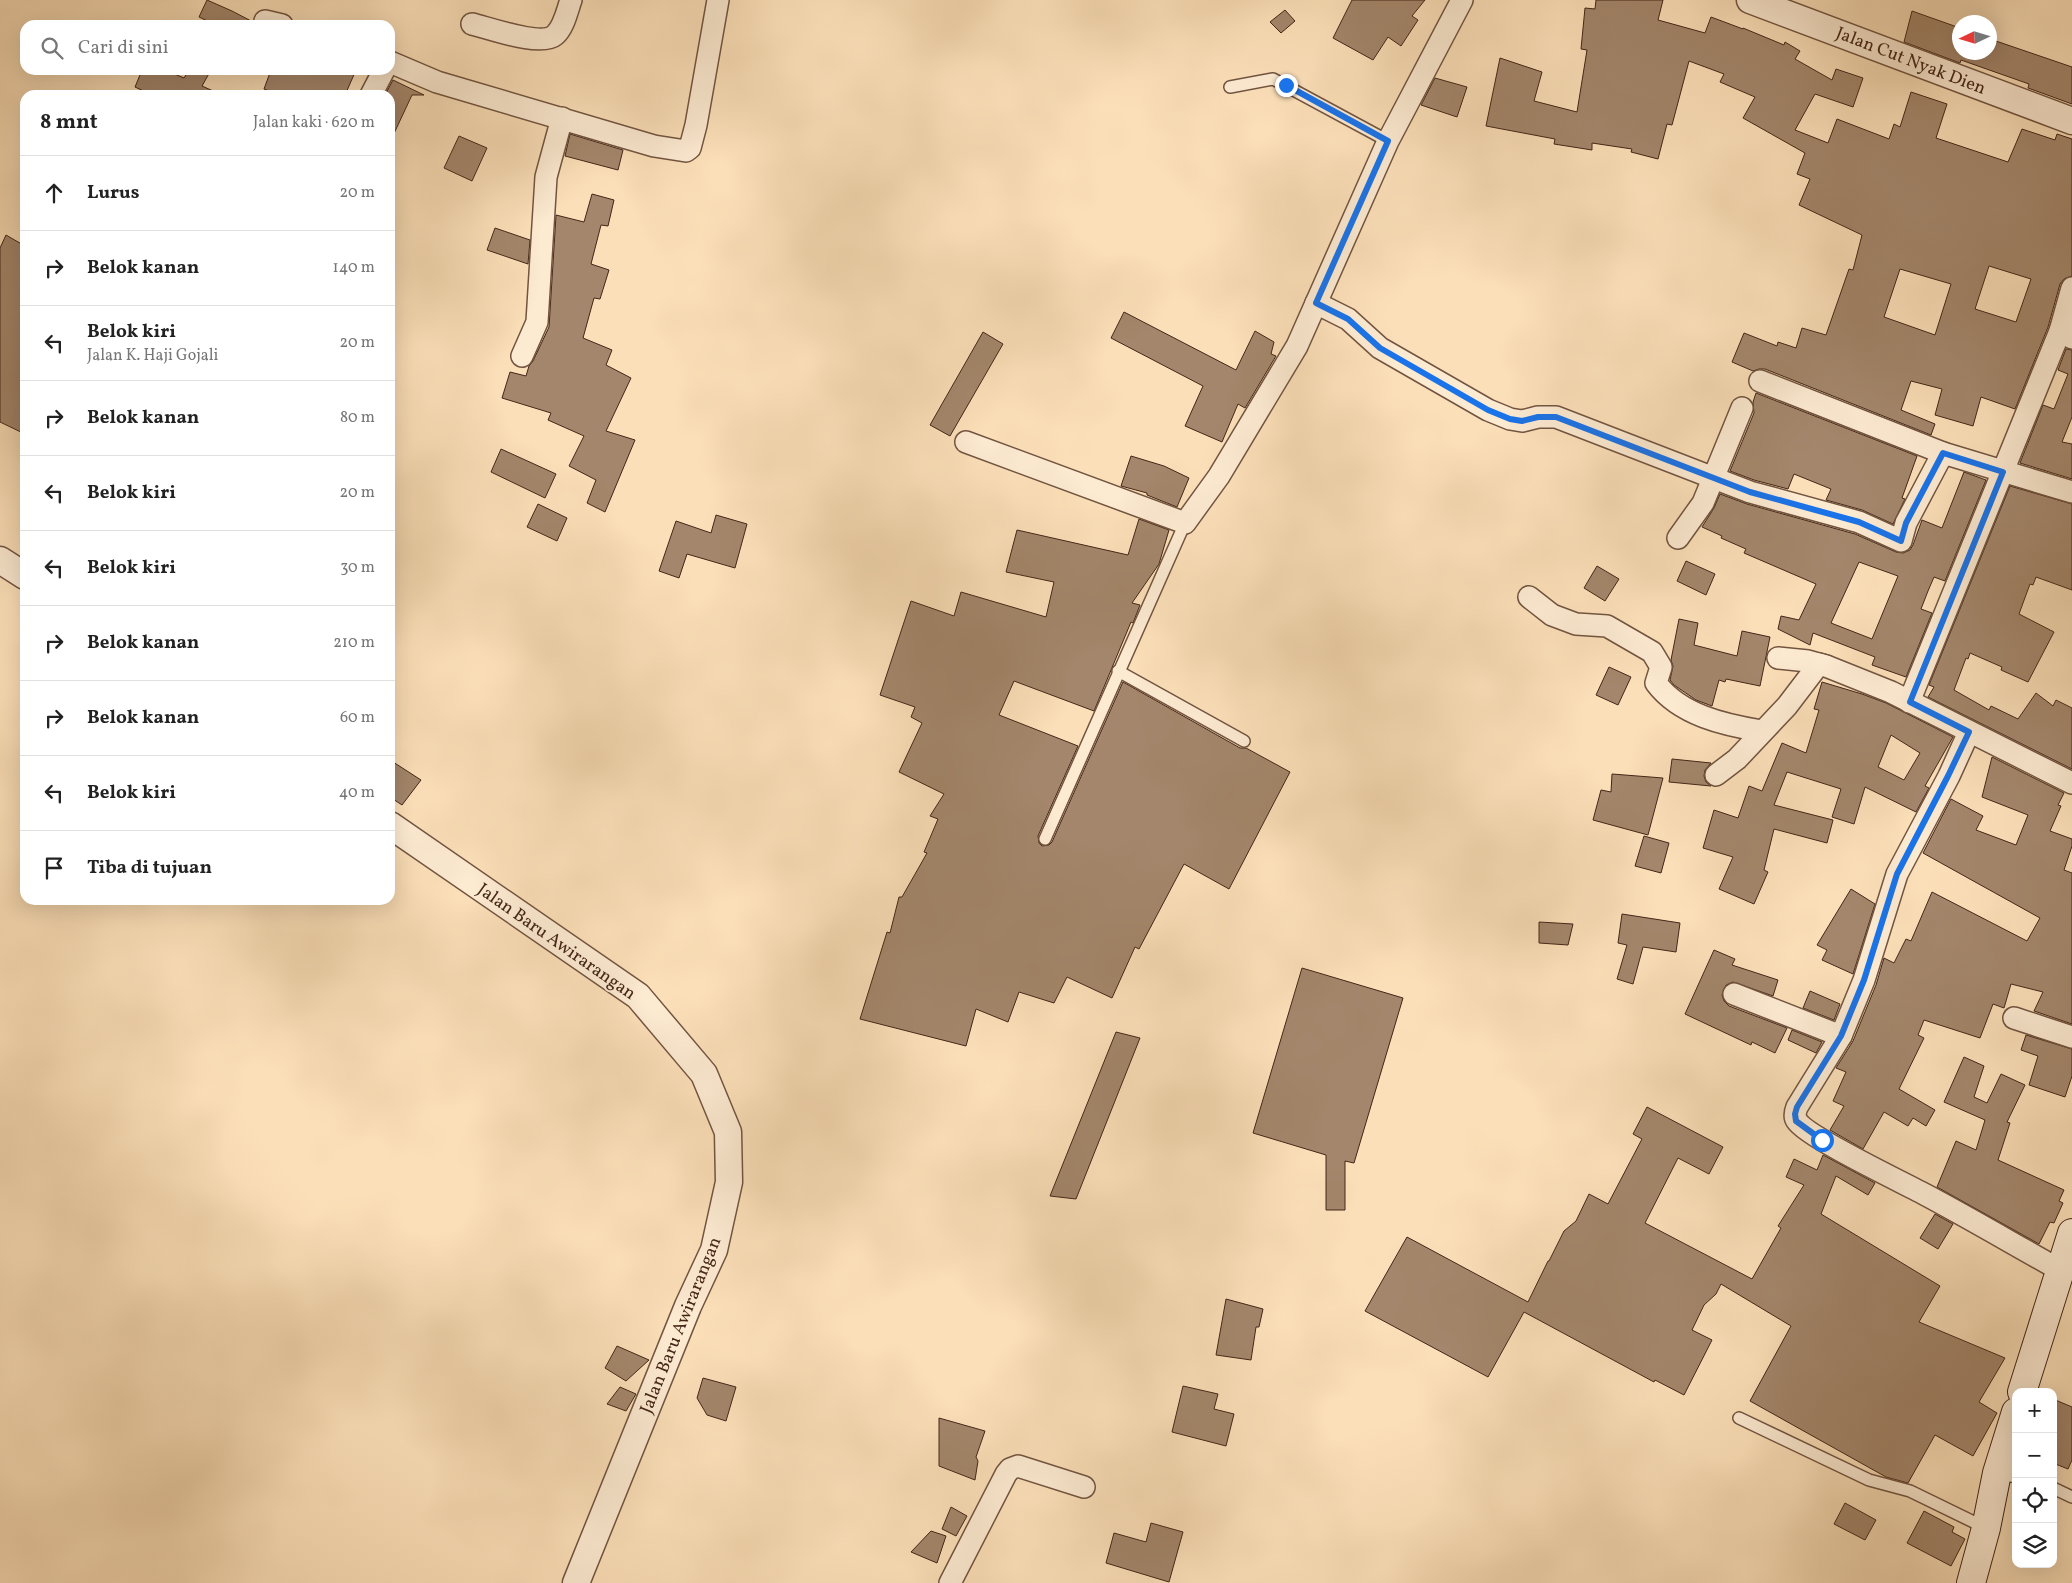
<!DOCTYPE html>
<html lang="id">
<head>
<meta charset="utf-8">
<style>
  :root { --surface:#fff; --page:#f6f6f6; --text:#222; --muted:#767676; --line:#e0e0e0 }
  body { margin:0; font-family:Vollkorn,serif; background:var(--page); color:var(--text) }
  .controls { position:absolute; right:15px; bottom:15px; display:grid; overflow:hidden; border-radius:10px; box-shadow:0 5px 20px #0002 }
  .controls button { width:45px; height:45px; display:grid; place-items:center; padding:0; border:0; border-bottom:1px solid var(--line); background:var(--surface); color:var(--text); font:25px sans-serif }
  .compass { position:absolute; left:1952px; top:15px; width:45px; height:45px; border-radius:50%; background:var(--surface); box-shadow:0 5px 20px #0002; rotate:266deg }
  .stop { position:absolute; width:15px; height:15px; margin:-11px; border:4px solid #1a73e8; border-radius:50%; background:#fff }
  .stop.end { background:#1a73e8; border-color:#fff; box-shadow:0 1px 5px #0008 }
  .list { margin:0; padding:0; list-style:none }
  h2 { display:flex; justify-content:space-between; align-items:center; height:65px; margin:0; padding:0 20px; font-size:21px }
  h2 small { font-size:16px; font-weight:400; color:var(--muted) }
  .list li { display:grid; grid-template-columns:32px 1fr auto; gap:15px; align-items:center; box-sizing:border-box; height:75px; padding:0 20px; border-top:1px solid var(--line) }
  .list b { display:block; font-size:19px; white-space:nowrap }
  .list p { margin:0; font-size:16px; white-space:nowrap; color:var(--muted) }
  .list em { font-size:16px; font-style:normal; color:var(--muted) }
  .icon { flex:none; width:28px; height:28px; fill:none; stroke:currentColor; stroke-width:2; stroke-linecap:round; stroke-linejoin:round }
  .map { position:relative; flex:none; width:2072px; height:1583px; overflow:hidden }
  .search { position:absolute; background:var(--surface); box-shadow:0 5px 20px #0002; left:20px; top:20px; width:375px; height:55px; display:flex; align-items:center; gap:12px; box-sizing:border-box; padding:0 18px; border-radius:15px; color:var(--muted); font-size:19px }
  .panel { position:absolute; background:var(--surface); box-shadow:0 5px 20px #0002; left:20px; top:90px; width:375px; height:815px; border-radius:15px }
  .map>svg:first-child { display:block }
  .building { fill:#a3866b; stroke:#442618; fill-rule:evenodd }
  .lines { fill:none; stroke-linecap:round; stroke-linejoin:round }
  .service-casing { stroke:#725440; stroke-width:14 }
  .minor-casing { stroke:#725440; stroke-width:24 }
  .tertiary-casing { stroke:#725440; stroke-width:29 }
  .secondary-casing { stroke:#442618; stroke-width:30 }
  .service { stroke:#fcead1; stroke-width:11 }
  .minor { stroke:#fcead1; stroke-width:21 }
  .tertiary { stroke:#fcead1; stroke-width:26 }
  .secondary { stroke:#fcead1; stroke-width:28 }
  .route { stroke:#1a73e8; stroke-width:6 }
  .labels { text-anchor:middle; stroke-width:4; stroke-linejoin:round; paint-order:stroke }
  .street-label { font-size:18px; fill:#442618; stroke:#fcead1 }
</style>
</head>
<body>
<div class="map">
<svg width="2072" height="1583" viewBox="0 0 2072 1583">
  <rect width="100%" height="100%" fill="#fbdfb8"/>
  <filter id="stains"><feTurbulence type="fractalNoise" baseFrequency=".004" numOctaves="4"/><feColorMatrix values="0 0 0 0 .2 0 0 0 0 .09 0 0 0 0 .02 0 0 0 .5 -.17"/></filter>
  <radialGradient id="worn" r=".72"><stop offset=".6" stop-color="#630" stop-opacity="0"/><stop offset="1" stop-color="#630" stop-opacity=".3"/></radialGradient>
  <g class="building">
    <polygon points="207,0 232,11 253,22 253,25 216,25 199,17"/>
    <polygon points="1352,0 1425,0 1412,16 1418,20 1401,46 1388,37 1373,60 1333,38"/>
    <path d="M1596 0H1663L1658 20 1705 33 1711 17 1743 29V28L1784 45 1785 42 1800 51 1795 59 1832 80 1836 69 1863 78 1853 107 1815 94 1795 130 1828 143 1837 119 1889 139 1894 124 1900 127 1911 92 1947 104 1936 138 2008 162 2022 129 2055 140 2057 134 2072 139V276L2064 279 2060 284 2048 327 2015 409 1981 397 1973 426 1935 415 1942 389 1911 381 1901 410 1935 424 1931 435 1765 369H1759L1753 371 1732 362 1744 333 1777 346 1778 342 1796 348 1802 328 1826 335 1849 269 1853 270 1862 235 1799 205 1810 179 1797 174 1805 153 1743 118 1755 97 1720 82 1724 74 1689 61 1672 125 1667 124 1658 159 1631 152 1632 149 1592 143V150L1554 144 1555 139 1486 126 1500 58 1542 72 1534 101 1577 112 1587 50 1581 49 1585 8 1595 9ZM1989 266 2031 279 2016 322 1975 309ZM1900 269 1951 284 1935 335 1884 317Z"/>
    <polygon points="1285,10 1295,21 1281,33 1270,22"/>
    <polygon points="1912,11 1960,28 1960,52 1990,52 1990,39 2072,67 2072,104 2028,88 2029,84 1961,60 1960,63 1904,42"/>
    <polygon points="142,70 165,70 184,78 189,70 211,70 202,86 222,95 152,95 135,87"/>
    <polygon points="271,70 356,70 345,95 280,95 264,89"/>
    <polygon points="1435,78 1467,87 1457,117 1421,105"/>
    <polygon points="393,80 424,95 412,95 390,142 390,95 385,95"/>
    <polygon points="570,134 623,150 618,170 565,156"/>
    <polygon points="459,136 487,148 472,181 444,168"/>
    <polygon points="592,194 614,200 608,226 601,225 591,264 609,270 600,299 594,298 583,338 612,350 606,365 631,378 606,431 635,440 605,512 587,503 596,480 569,466 584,436 548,420 551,413 502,398 510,372 526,376 529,366 533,361 549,327 556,215 584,222"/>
    <polygon points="495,228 530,240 528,264 487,250"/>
    <polygon points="6,235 25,246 25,434 0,422 0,248"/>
    <polygon points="1124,312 1236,370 1255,331 1274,342 1271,354 1276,356 1245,408 1238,404 1222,442 1185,426 1203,386 1111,338"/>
    <polygon points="983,332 1003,344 950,436 930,425"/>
    <polygon points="2066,349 2072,350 2072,417 2062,442 2072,444 2072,479 2020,463 2043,405 2054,409 2068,374 2058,370"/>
    <polygon points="1756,393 1917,456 1902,498 1905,499 1893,524 1862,510 1826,500 1831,489 1794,474 1788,489 1754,480 1730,471 1754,413 1753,402"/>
    <polygon points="501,449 556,474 545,498 491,472"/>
    <polygon points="1131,456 1164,466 1189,478 1177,507 1147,495 1147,493 1121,486"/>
    <path d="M1964 472 1986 480 1945 581 1934 577 1928 591 1921 609 1932 613 1906 677 1872 665 1875 657 1813 633 1810 645 1778 629 1781 616 1799 620 1816 584 1744 553 1746 549 1721 538 1722 536 1702 527 1714 508 1720 494 1747 504 1855 534 1896 552 1903 553 1910 550 1913 545 1922 520 1942 528ZM1859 562 1898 576 1872 639 1831 623Z"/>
    <polygon points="2010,486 2072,504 2072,590 2036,577 2033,585 2030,584 2019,614 2054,632 2028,682 2001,670 2002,667 1970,653 1968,659 1966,658 1954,690 1989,710 1991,706 2018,719 2036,693 2053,706 2056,700 2072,708 2072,769 1928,697 1934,687 1929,685"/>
    <polygon points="538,504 567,518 557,541 527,527"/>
    <polygon points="716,515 747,524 735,568 687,554 679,578 659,571 676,521 711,533"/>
    <polygon points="1139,519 1169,530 1159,564 1132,603 1140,605 1133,623 1131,622 1094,711 1014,681 999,715 1078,746 1038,836 1039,843 1042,846 1049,845 1052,842 1123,682 1240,748 1246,748 1290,772 1229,889 1184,864 1139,949 1135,947 1112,998 1067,977 1054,1003 1019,992 1008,1022 976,1009 966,1046 860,1019 887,932 890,933 899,897 902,897 927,853 924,852 938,819 930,816 944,794 899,772 922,723 911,717 915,707 880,695 911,601 954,616 961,592 1046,617 1054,582 1006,572 1017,530 1128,555"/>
    <polygon points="1686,561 1715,574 1706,595 1677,581"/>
    <polygon points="1597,566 1619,579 1605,601 1584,588"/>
    <polygon points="1679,619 1698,623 1694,645 1737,656 1742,631 1770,637 1760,686 1726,679 1725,682 1719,680 1712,706 1696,700 1674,685 1670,680 1673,666 1671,660"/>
    <polygon points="1609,667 1631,677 1618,705 1596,695"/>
    <path d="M1822 682 1862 694 1886 703 1953 737 1925 786 1929 788 1916 812 1865 787 1854 824 1832 817 1841 789 1787 772 1774 805 1833 820 1827 843 1774 829 1764 870 1768 872 1754 904 1719 889 1733 857 1703 848 1714 810 1738 818 1749 786 1762 791 1782 743 1806 753 1819 710 1814 709ZM1891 735 1920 753 1904 780 1878 767Z"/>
    <polygon points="1992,757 2064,793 2058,805 2061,806 2050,831 2072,839 2072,846 2064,870 2072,873 2072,1024 2034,1011 2043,992 2011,984 2004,1008 1993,1004 1980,1038 1924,1020 1918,1035 1924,1038 1899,1089 1935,1110 1926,1126 1913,1118 1908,1126 1884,1112 1863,1149 1830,1130 1844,1106 1833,1101 1846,1072 1836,1068 1853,1041 1876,985 1884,958 1894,963 1906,939 1911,941 1932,892 2027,941 2040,918 1923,853 1951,799 1983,816 1976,830 2016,845 2028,815 1982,797"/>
    <polygon points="1672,759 1711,763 1705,770 1704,776 1706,782 1711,786 1669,782"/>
    <polygon points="390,760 421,780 402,805 390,797"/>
    <polygon points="1612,774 1663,778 1648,835 1593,820 1601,790 1611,792"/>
    <polygon points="1644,836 1669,843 1661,873 1635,866"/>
    <polygon points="1851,889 1875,904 1853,974 1822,960 1827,950 1817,945"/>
    <polygon points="1622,914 1680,923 1676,952 1643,947 1633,984 1617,979 1627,945 1618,943"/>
    <polygon points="1539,922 1573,924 1568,945 1539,943"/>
    <polygon points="1714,950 1735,959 1732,965 1778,980 1773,996 1733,982 1726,985 1722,995 1724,1001 1729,1006 1787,1028 1775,1053 1752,1042 1751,1045 1685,1014"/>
    <polygon points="1302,968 1403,998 1354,1163 1345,1161 1345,1210 1326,1210 1326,1155 1253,1133"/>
    <polygon points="1810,991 1840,1004 1834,1020 1803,1008"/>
    <polygon points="1792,1030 1822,1042 1816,1053 1788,1040"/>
    <polygon points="1116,1032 1140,1038 1076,1199 1050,1196"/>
    <polygon points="2026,1035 2072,1049 2072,1076 2065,1097 2029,1085 2038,1056 2021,1050"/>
    <polygon points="1964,1057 1984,1066 1974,1097 1987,1103 2001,1074 2025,1085 2007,1122 2010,1123 1998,1160 2064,1190 2059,1201 2063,1203 2054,1223 2050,1222 2039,1244 1937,1187 1956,1141 1976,1150 1985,1120 1944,1102"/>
    <polygon points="1647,1107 1723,1147 1709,1174 1678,1158 1645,1223 1752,1279 1781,1228 1778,1226 1804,1185 1786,1177 1794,1159 1817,1170 1823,1155 1875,1183 1868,1195 1836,1176 1821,1214 1940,1286 1919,1322 2005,1358 1979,1402 1997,1413 1973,1456 1935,1435 1908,1483 1886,1477 1750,1401 1791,1326 1721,1284 1716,1294 1704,1305 1692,1330 1712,1340 1684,1395 1655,1380 1654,1382 1524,1312 1488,1377 1365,1311 1407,1237 1528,1302 1548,1261 1549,1261 1564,1231 1576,1221 1589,1194 1608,1204 1642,1139 1633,1134"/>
    <polygon points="1935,1214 1953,1224 1938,1249 1920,1238"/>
    <polygon points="1226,1299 1263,1309 1259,1327 1256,1327 1251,1360 1216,1355"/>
    <polygon points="617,1346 649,1360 626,1381 605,1368"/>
    <polygon points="703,1378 736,1387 726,1421 707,1415 697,1398"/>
    <polygon points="1183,1386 1218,1394 1214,1409 1234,1414 1226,1446 1172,1432"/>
    <polygon points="620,1387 636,1394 626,1411 607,1404"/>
    <polygon points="2053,1399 2072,1407 2072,1460 2068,1469 2053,1463"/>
    <polygon points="939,1418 985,1431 976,1457 978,1461 975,1480 939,1466"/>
    <polygon points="1845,1503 1876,1520 1865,1540 1834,1524"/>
    <polygon points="951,1507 967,1516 956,1536 942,1529"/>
    <polygon points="1924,1511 1954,1527 1952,1532 1965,1539 1951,1566 1907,1543"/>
    <polygon points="1151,1523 1183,1532 1169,1582 1106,1563 1114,1533 1146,1542"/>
    <polygon points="931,1531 946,1536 937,1563 911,1552"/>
  </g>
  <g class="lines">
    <defs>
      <g id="service">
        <polyline points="1230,87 1273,79 1388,141"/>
        <polyline points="1118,671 1244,741"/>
        <polyline points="1045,839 1185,523"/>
        <polyline points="1739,1418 1869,1480 1910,1491 1986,1528"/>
        <polyline points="1997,1473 2016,1477"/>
        <polyline points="2053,1488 2072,1497"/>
      </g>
      <g id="minor">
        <polyline points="265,21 282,25"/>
        <path d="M472 24C489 28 541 47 555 35 564 27 567 11 571 0"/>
        <polyline points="390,62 437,82 654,146 686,151 690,148 696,125 718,0"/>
        <polyline points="371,95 384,70"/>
        <polyline points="2072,288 2060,331 2072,338"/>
        <polyline points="1316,303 1348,319 1380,348 1488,410 1510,419 1522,421 1538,417 1556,417 1750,492 1859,522 1901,541 1906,523 1943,453 2072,492"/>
        <polyline points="522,356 537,322 546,177 562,118"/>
        <polyline points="1760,381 1943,453"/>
        <polyline points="966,442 1185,523 1219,476 1297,346 1388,141 1462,0"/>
        <polyline points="1678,538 1703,503 1742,408"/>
        <path d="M1529 597 1552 615 1576 624 1607 626 1652 652 1661 667 1656 683C1680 715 1724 725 1762 731"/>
        <polyline points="1778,658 1808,661 1826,666 1891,692 2072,783"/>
        <polyline points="1909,702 2060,331"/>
        <path d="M1969 732 1949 776 1897 874 1864 980 1841 1036 1797 1107C1795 1112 1794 1117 1797 1121 1807 1137 1904 1183 1926 1195 1971 1219 2015 1245 2060 1270"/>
        <polyline points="1716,775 1737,759 1787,706 1819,664 1826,666"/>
        <polyline points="1734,994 1841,1036"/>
        <polyline points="2014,1018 2072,1037"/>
        <polyline points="950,1583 1006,1474 1010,1469 1018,1466 1084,1487"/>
      </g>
      <g id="tertiary">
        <polyline points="1750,0 2072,121"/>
        <polyline points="0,560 25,576"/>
        <polyline points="390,825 638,996 704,1074 728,1132 729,1182 714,1250 688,1306 576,1583"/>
      </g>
      <g id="secondary">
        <polyline points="2022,1392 2072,1233"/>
        <polyline points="1971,1583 1986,1528 1997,1473 2016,1412"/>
      </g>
    </defs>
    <use href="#service" class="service-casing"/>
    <use href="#minor" class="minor-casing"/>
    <use href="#tertiary" class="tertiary-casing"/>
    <use href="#secondary" class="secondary-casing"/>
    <use href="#service" class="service"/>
    <use href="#minor" class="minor"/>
    <use href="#tertiary" class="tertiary"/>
    <use href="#secondary" class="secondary"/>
  </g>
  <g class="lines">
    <polyline class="route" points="1286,85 1388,141 1316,303 1348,319 1380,348 1488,410 1510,419 1522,421 1538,417 1556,417 1750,492 1859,522 1901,541 1906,523 1943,453 2003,472 1910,702 1969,732 1948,776 1897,874 1864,980 1841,1036 1797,1107 1795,1114 1796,1121 1822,1140"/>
  </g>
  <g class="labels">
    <g class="street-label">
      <text transform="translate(1911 60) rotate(21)" y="6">Jalan Cut Nyak Dien</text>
      <text transform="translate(557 941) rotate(35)" y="6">Jalan Baru Awirarangan</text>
      <text transform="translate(680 1325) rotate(-68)" y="6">Jalan Baru Awirarangan</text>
    </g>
  </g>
  <rect width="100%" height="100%" filter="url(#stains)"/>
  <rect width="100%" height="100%" fill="url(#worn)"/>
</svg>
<div class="controls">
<button>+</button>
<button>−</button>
<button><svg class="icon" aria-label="locate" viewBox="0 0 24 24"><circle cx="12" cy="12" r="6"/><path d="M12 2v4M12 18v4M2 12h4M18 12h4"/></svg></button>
<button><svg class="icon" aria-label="layers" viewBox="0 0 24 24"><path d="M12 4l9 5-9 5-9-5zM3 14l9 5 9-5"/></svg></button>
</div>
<svg class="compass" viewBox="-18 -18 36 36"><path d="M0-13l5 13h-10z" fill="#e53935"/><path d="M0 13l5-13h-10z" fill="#767676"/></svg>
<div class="stop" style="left:1822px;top:1140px"></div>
<div class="stop end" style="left:1286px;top:85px"></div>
<div class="search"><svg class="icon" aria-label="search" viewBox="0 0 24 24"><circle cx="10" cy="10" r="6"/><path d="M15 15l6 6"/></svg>Cari di sini</div>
<section class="panel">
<h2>8 mnt<small>Jalan kaki · 620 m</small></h2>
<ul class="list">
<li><svg class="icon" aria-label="ahead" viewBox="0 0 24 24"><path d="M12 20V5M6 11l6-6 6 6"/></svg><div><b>Lurus</b></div><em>20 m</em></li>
<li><svg class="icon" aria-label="right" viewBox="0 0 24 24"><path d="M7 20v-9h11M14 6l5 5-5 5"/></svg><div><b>Belok kanan</b></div><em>140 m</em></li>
<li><svg class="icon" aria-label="left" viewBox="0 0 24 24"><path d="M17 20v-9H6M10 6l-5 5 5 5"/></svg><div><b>Belok kiri</b><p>Jalan K. Haji Gojali</p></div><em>20 m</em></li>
<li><svg class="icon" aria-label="right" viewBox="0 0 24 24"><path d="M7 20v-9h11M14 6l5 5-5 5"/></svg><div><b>Belok kanan</b></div><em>80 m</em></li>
<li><svg class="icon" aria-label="left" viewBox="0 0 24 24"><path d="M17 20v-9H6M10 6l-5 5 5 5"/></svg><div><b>Belok kiri</b></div><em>20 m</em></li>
<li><svg class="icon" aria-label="left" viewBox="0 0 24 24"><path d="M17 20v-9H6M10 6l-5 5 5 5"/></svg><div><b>Belok kiri</b></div><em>30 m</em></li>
<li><svg class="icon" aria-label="right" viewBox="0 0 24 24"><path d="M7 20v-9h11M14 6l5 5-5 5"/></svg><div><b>Belok kanan</b></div><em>210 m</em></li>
<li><svg class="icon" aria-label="right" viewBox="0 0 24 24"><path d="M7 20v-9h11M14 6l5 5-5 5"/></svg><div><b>Belok kanan</b></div><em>60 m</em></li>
<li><svg class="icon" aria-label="left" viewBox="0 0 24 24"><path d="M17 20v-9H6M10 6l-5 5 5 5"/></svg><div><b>Belok kiri</b></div><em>40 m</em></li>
<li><svg class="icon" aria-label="arrive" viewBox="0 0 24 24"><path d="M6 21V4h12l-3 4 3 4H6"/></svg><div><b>Tiba di tujuan</b></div></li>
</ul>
</section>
</div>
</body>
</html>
